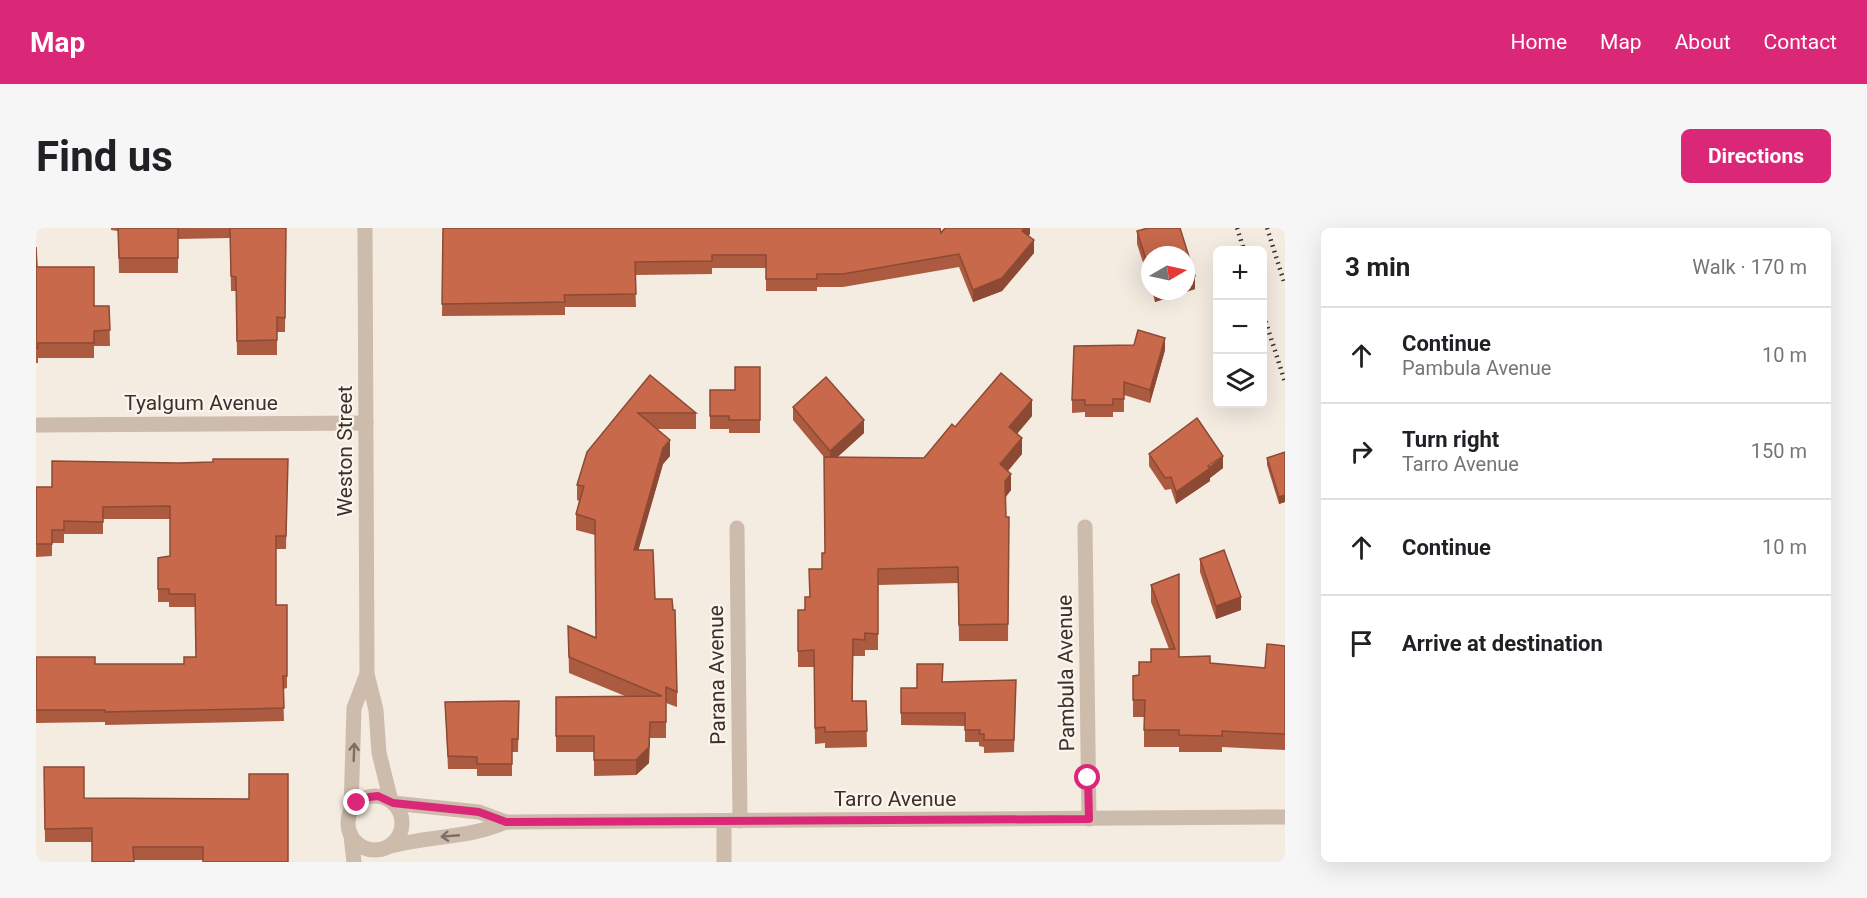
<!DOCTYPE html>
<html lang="en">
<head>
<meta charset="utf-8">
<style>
  :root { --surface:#fff; --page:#f6f6f6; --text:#202124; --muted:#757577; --line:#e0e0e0; --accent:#db2777 }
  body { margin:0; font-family:Roboto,sans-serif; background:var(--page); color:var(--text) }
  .controls { position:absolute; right:18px; top:18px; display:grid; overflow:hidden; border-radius:9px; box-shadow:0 6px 24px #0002 }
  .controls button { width:54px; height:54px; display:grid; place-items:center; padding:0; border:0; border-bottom:2px solid var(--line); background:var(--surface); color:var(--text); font:30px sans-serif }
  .compass { position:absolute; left:1105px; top:18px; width:54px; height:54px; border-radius:50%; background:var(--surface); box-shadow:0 6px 24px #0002; rotate:81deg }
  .stop { position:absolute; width:18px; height:18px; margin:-14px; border:4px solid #db2777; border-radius:50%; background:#fff }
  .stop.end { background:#db2777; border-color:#fff; box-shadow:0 2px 6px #0008 }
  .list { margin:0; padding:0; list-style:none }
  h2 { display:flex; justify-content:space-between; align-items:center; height:78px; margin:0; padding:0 24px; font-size:26px }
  h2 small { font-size:20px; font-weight:400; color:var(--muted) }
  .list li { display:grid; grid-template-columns:39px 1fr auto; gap:18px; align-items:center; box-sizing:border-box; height:96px; padding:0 24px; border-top:2px solid var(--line) }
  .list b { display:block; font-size:22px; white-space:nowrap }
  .list p { margin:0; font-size:20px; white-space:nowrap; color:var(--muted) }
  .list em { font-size:20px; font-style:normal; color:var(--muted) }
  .icon { flex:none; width:33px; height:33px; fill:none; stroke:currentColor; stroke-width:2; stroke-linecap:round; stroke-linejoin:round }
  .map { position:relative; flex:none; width:1249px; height:634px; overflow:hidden; border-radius:9px }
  header { display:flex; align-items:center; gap:36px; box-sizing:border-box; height:84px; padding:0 30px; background:var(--accent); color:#fff }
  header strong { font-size:28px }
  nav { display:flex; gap:33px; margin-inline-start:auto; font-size:21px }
  .intro { display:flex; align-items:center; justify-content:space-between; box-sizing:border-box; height:144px; padding:0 36px }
  h1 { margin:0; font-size:42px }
  .button { padding:15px 27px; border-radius:9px; background:var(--accent); color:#fff; font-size:21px; font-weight:700 }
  main { display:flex; gap:36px; padding:0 36px }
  aside { flex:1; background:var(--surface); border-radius:9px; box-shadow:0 6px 24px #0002 }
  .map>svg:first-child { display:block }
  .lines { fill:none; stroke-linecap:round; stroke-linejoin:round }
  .minor { stroke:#cdbbac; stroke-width:15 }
  .tertiary { stroke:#cdbbac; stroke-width:15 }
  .rail { stroke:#3b302b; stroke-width:4.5; stroke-dasharray:1.5 4.5; stroke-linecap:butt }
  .wall { fill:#ac5a40 }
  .shaded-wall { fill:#8c4a34 }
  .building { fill:#c8694b; stroke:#8c4a34; stroke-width:1.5 }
  .oneway { stroke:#7d6f65 }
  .route { stroke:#db2777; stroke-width:8 }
  .labels { text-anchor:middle; stroke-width:4.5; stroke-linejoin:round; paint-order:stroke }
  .street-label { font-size:21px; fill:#3b302b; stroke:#fbf5ee }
</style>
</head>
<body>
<header>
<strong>Map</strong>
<nav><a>Home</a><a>Map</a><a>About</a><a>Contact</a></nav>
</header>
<div class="intro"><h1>Find us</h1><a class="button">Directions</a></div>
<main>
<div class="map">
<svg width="1249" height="634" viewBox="0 0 1249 634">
  <rect width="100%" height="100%" fill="#f4ebe1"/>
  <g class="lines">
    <g class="minor">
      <polyline points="0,197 330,195"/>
      <polyline points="1049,299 1053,591"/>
      <polyline points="701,300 704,593"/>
      <polyline points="357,575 443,584 470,594 1249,589"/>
      <polyline points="688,594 688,634"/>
      <path d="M355 618C393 608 434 610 470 594"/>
    </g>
    <g class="tertiary">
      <polyline points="329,0 331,446 340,482 343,525 355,573"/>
      <circle cx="339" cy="595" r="27"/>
      <polyline points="315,583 318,480 331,446"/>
      <polyline points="315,608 318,634"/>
    </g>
    <g class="rail">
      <polyline points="1201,0 1208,22"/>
      <polyline points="1231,0 1249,57"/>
      <polyline points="1226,82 1249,154"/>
    </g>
  </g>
  <g class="wall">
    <polygon points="75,0 250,0 249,104 241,104 241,127 201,127 200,63 195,63 194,10 142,11 142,45 83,45 82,3 75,2"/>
    <polygon points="407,0 905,5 994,0 994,6 992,8 998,25 966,63 937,74 923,39 807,59 781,59 781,63 730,63 730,40 676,40 676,46 599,47 600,79 529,79 529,87 406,88"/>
    <polygon points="1101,3 1159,61 1119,74 1116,63 1150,63 1114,27 1114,56 1101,16"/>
    <polygon points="0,19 1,39 58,78 73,78 74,118 58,118 58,130 2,130 2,135 0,135"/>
    <polygon points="1129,122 1114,175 1088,167 1088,184 1077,184 1077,189 1049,189 1049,184 1036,185 1036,172"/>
    <polygon points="724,139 724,205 693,205 693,201 674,201 674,162 699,162"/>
    <polygon points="614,147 660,185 660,201 621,201 634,228 627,236 602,322 619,371 641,464 641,479 630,475 630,510 614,510 613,535 600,547 558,548 558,524 520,524 520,469 589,468 533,445 532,398 560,409 559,307 540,302 540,286 543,273 541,272 541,257"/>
    <polygon points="757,179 828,205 801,229 888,230 919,199 996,188 981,206 986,226 972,243 975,262 970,269 970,289 973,289 972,413 923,413 922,355 842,357 842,422 829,422 829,428 817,428 817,473 830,473 831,519 789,520 789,515 779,516 778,439 762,439 762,398 773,369 786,341 789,325 788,229 757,192"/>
    <polygon points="1249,224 1249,274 1243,276 1231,237 1231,230"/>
    <polygon points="1113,226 1187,240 1174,250 1174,253 1140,276 1135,261 1129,262 1113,238"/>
    <polygon points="252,231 250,321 240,321 240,377 251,377 251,460 247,461 248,493 69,497 69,494 0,495 0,429 59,436 148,436 160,429 159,379 133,379 133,374 122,374 122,330 134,328 134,291 67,291 67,306 28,306 28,315 16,315 16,328 0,329 0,259 16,259 143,235"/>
    <polygon points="1164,331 1205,382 1180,391 1164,344"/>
    <polygon points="1115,357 1143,429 1174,435 1229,440 1249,418 1249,522 1186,519 1186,524 1143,524 1143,519 1108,519 1108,489 1097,489 1097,448 1103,447 1115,434 1133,421 1115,374"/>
    <polygon points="980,452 978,524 948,525 948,519 943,518 943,514 929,514 929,498 865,497 865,460 881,460 907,454"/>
    <polygon points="409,474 483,486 482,524 476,524 476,548 441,548 441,541 412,541"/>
    <polygon points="8,539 48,570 213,571 252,546 167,632 98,632 56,614 9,614"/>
  </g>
  <g class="shaded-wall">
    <polygon points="989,0 994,0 994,6 986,15 986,3"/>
    <polygon points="998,12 998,25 966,63 937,74 937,62"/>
    <polygon points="1159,48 1159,61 1119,74 1119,63 1150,63 1150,51"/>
    <polygon points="1129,110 1129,122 1114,175 1114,162"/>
    <polygon points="996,172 996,188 973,215 973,199"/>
    <polygon points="828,192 828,205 794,236 794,223"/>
    <polygon points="986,210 986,226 964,252 964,236"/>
    <polygon points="634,212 634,228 627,236 598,338 598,322 627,220"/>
    <polygon points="1187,228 1187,240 1174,250 1174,253 1140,276 1140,264"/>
    <polygon points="975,246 975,262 969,269 969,253"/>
    <polygon points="1249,267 1249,274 1243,276 1243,269"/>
    <polygon points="1205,369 1205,382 1180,391 1180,378"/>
    <polygon points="614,494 613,535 600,547 600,532"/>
  </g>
  <g class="building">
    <polygon points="82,0 142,0 142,30 83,30"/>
    <polygon points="194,0 250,0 249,90 241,89 241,112 201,113 200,49 195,48"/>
    <polygon points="407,0 904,0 905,5 909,0 989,0 986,3 998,12 966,50 937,62 923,26 807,46 781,46 781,51 730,51 730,27 676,27 676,33 599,34 600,66 528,67 529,74 406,76"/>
    <polygon points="1112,0 1144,0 1159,48 1150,51 1150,27 1114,27 1114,44 1101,3"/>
    <polygon points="0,19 1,39 58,39 58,78 73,78 74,102 58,103 58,115 2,115 2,120 0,120"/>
    <polygon points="1102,102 1129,110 1114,162 1088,154 1088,171 1077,171 1077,177 1049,177 1049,172 1036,172 1038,118 1098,117"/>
    <polygon points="699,139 724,139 724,192 693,192 693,188 674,188 674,162 699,162"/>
    <polygon points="965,145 996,172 973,199 986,210 964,236 975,246 969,253 970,289 973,289 972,396 923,397 922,339 842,341 842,406 829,405 829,412 817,411 816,473 830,473 831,503 789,504 789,499 779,500 778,422 762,423 762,382 769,382 769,369 774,369 773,341 786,341 786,325 789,325 788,229 888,230 916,196 919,199"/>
    <polygon points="614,147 660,185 602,185 634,212 627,220 598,322 617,322 619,371 636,371 637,382 639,382 641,464 630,459 630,494 614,494 613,519 600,532 558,532 558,508 520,508 520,469 626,468 533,429 532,398 560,410 559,292 540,286 548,258 541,257 551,224"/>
    <polygon points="790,149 828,192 794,223 757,179"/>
    <polygon points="1161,190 1187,228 1172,238 1174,240 1140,264 1135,249 1129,250 1113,226"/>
    <polygon points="1249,224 1249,267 1243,269 1231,230"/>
    <polygon points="177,231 252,231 250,308 240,308 240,377 251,377 251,448 247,448 248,480 69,484 69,482 0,482 0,429 59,429 59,436 148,436 148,429 160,429 159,366 133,366 133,361 122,361 122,330 134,328 134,278 67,279 67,294 28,293 28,302 16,302 16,316 0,316 0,259 16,259 16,233 143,235 177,234"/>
    <polygon points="1188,322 1205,369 1180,378 1164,331"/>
    <polygon points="1143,346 1143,429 1174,428 1174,435 1229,440 1231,416 1249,418 1249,506 1186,503 1186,508 1143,507 1143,502 1108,502 1109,472 1097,472 1097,448 1103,447 1103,434 1115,434 1115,421 1139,421 1115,357"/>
    <polygon points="881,436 907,436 906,454 980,452 978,512 948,512 948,506 943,506 944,502 929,502 929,485 865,485 865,460 881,460"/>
    <polygon points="483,473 482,511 476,511 476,536 441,536 441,529 412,528 409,474"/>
    <polygon points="8,539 48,539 48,570 213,571 213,546 252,546 252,634 167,634 167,619 97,619 98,634 56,634 56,600 9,601"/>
  </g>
  <defs><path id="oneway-shaft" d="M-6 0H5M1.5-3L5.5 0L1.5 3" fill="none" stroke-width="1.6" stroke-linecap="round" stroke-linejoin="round" transform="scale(1.5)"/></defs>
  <g class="oneway">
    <use href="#oneway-shaft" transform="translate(318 524) rotate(-88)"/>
    <use href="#oneway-shaft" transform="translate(414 608) rotate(175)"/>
  </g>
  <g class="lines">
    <polyline class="route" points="321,575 333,569 342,568 357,575 443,584 470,594 1053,591 1052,550"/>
  </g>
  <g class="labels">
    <g class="street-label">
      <text x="165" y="182">Tyalgum Avenue</text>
      <text transform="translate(309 223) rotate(-90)" y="7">Weston Street</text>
      <text transform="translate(1030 445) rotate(-91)" y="7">Pambula Avenue</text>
      <text transform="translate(681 447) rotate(-91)" y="7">Parana Avenue</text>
      <text x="859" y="578">Tarro Avenue</text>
    </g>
  </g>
</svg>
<div class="controls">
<button>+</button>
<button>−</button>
<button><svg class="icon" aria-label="layers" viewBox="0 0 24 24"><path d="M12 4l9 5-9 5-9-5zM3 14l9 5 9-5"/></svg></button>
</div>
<svg class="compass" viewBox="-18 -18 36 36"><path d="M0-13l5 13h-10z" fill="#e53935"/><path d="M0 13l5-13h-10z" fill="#757577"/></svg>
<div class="stop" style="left:1052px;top:550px"></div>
<div class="stop end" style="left:321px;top:575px"></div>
</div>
<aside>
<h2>3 min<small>Walk · 170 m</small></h2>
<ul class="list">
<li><svg class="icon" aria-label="ahead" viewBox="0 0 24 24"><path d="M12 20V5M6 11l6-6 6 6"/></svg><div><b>Continue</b><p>Pambula Avenue</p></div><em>10 m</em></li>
<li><svg class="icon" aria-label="right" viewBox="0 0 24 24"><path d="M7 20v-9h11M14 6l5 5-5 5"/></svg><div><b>Turn right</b><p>Tarro Avenue</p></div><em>150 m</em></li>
<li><svg class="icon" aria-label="ahead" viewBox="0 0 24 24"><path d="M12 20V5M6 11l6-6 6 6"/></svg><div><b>Continue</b></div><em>10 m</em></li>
<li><svg class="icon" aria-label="arrive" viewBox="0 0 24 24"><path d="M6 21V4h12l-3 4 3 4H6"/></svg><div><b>Arrive at destination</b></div></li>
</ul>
</aside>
</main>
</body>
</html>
